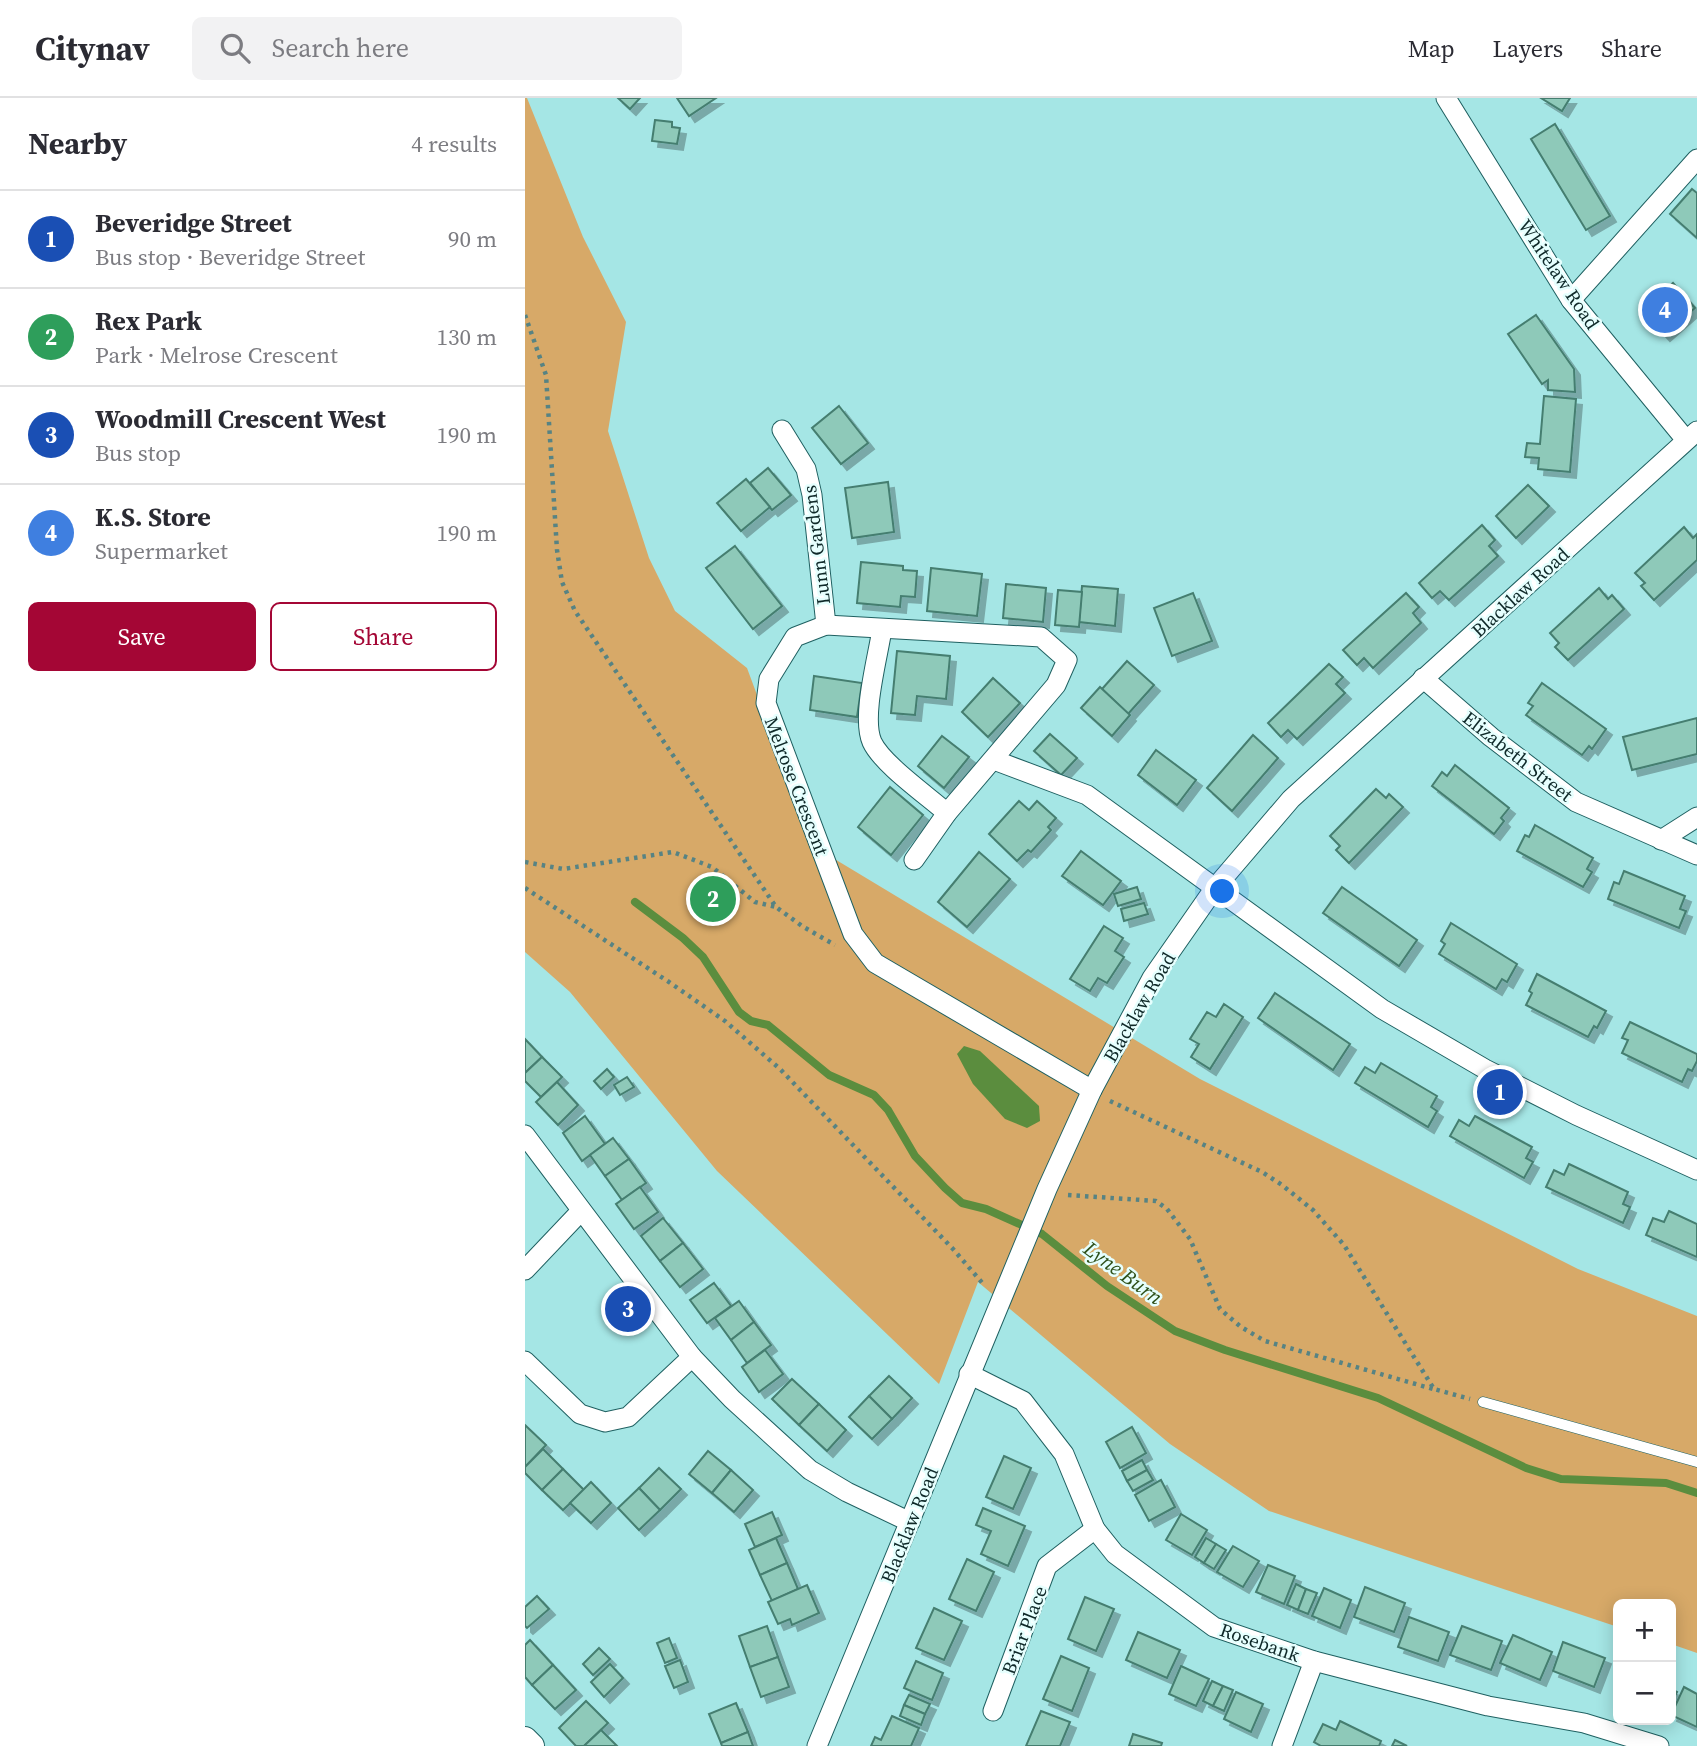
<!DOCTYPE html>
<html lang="en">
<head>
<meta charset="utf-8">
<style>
  :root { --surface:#fff; --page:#f2f2f3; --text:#2b2b33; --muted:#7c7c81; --line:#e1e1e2; --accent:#a40635 }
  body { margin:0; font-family:"Source Serif 4",serif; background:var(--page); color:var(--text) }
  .controls { position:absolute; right:21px; bottom:21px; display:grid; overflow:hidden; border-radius:10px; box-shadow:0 4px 18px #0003 }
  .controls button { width:63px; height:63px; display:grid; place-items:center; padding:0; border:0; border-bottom:2px solid var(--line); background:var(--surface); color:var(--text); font:35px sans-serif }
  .you { position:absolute; left:698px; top:794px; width:24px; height:24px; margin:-18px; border:5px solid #fff; border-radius:50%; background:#1a73e8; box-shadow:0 0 0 10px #1a73e833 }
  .badge { display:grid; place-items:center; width:46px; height:46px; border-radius:50%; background:var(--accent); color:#fff; font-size:23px; font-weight:700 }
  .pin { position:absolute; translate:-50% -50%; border:4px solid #fff; box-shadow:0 2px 7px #0006 }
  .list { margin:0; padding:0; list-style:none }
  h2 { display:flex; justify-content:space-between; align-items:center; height:91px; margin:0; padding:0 28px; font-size:30px }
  h2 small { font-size:23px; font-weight:400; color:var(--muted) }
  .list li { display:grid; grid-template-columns:46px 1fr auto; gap:21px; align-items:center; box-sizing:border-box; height:98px; padding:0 28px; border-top:2px solid var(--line) }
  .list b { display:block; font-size:26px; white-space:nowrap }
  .list p { margin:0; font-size:23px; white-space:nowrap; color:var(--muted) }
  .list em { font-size:23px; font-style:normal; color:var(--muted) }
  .actions { display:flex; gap:14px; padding:21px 28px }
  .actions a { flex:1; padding:16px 0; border:2px solid var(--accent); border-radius:10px; text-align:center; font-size:24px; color:var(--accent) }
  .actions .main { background:var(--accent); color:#fff }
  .icon { flex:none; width:38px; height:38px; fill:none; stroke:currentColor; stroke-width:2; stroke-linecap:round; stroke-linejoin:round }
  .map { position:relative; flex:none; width:1172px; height:1648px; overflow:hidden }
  header { display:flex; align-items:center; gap:42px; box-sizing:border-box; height:98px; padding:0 35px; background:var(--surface); border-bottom:2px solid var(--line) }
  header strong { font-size:33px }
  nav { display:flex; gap:38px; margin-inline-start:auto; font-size:24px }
  .search { width:490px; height:63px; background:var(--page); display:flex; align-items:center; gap:18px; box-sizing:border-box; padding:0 24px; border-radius:10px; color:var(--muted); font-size:26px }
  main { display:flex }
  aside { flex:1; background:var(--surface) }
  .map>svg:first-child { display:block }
  .green { fill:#d7a968 }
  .water { fill:#5b8d3e }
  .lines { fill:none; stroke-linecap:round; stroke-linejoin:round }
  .stream { stroke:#5b8d3e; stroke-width:8 }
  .building { fill:#8ec9b9; stroke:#457e70; stroke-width:2; filter:url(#shadow) }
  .service-casing { stroke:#1f6061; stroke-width:11 }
  .minor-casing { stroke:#1f6061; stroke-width:21 }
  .tertiary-casing { stroke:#1f6061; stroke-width:26 }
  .path { stroke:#578383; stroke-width:4.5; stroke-dasharray:3.5 5; stroke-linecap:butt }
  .service { stroke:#fff; stroke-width:10 }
  .minor { stroke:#fff; stroke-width:19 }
  .tertiary { stroke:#fff; stroke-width:24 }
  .labels { text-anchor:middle; stroke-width:5; stroke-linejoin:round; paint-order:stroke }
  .street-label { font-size:19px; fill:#0f2929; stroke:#e6fffe }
  .water-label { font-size:21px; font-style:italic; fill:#2f511a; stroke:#e6fffe }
</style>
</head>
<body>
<header>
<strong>Citynav</strong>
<div class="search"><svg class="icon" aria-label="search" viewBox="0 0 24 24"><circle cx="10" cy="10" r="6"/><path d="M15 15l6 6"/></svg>Search here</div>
<nav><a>Map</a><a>Layers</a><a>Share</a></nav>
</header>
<main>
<aside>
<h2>Nearby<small>4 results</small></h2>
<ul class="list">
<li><span class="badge" style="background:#1a4fb4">1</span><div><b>Beveridge Street</b><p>Bus stop · Beveridge Street</p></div><em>90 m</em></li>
<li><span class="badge" style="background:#2e9e5b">2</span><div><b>Rex Park</b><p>Park · Melrose Crescent</p></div><em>130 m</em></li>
<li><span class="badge" style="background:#1a4fb4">3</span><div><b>Woodmill Crescent West</b><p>Bus stop</p></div><em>190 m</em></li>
<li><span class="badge" style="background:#3f7fe0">4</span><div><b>K.S. Store</b><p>Supermarket</p></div><em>190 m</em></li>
</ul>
<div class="actions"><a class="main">Save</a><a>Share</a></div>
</aside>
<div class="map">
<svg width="1172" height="1648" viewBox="0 0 1172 1648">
  <defs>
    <filter id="shadow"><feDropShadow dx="6" dy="6" stdDeviation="0" flood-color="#0004"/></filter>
  </defs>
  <rect width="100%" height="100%" fill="#a5e6e5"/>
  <polygon class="green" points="0,0 2,0 58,139 101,224 83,333 124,460 150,513 222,570 288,748 675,981 1053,1171 1172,1218 1172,1555 1146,1546 1146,1506 1093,1506 1093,1529 744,1413 645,1346 453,1184 414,1286 192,1073 45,894 0,854"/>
  <polygon class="water" points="439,948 455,953 514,1008 515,1023 502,1030 480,1021 448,986 432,956"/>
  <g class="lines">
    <polyline class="stream" points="110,804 158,840 178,859 214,914 226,923 243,927 304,977 349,997 363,1012 390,1058 420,1090 437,1105 461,1111 517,1136 582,1188 650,1233 700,1252 853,1300 1001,1370 1036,1381 1141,1385 1172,1395"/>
  </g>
  <g class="building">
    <polygon points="93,0 115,0 105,11"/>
    <polygon points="152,0 191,0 164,18"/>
    <polygon points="1016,0 1045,0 1037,13"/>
    <polygon points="130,22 147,24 147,29 155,30 152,46 127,43"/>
    <polygon points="1030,26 1085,118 1061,132 1006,41"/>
    <polygon points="1167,91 1172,95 1172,140 1145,116"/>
    <polygon points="1148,185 1170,210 1139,237 1117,213"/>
    <polygon points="1011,217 1049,271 1050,294 1023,292 1023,282 1017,286 983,236"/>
    <polygon points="1019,298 1051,301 1045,374 1013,371 1014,360 1000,359 1002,345 1015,346"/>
    <polygon points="314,308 343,345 316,366 287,330"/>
    <polygon points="243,370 266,397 247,412 225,385"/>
    <polygon points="221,381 245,409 216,433 192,405"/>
    <polygon points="363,384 369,434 327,440 320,390"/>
    <polygon points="1003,387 1024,408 991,440 971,418"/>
    <polygon points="957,427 970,442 964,448 973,458 924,502 915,493 907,500 894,485"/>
    <polygon points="1159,429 1168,440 1172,436 1172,462 1129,502 1116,488 1120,485 1110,475"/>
    <polygon points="210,448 257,508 228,531 181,470"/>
    <polygon points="336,464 378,468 378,472 392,473 390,499 376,498 375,509 332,505"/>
    <polygon points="406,470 457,476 452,518 402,513"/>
    <polygon points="481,486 521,490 518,524 478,520"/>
    <polygon points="557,488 593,491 590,528 554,524"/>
    <polygon points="1074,490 1083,501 1087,497 1099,511 1043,562 1030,549 1034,545 1025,535"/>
    <polygon points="533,492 557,494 554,529 530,527"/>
    <polygon points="668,495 687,543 647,558 629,510"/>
    <polygon points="881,495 894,509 888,515 896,525 848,570 839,560 832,567 818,552"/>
    <polygon points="372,553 425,558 421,601 392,598 390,617 366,615"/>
    <polygon points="602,563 629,587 603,616 577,591"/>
    <polygon points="804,566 818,579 811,586 820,595 772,641 763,632 756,639 743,625"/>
    <polygon points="289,578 337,585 332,619 285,612"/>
    <polygon points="468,580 495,605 463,639 437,614"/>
    <polygon points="1017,585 1081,631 1067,651 1064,648 1057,657 1001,617 1008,608 1003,605"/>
    <polygon points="575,589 605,617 587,638 556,610"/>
    <polygon points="1172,620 1172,656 1107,672 1098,639"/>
    <polygon points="525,636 552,660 536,677 509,653"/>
    <polygon points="728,637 753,660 707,713 682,690"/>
    <polygon points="417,638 444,659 419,690 393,668"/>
    <polygon points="631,652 671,682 652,707 613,677"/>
    <polygon points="930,667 984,710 976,720 979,723 969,736 907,688 917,674 922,678"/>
    <polygon points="365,689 398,717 366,757 333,729"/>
    <polygon points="851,691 861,700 864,696 878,709 824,765 811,752 815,748 805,738"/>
    <polygon points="494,703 504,712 512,703 531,720 523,729 526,732 506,754 503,752 492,763 464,736"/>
    <polygon points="1010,727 1068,760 1062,771 1067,774 1058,789 992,753 1000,737 1004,739"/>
    <polygon points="556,753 596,783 578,807 537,778"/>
    <polygon points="454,754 485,781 442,829 413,804"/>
    <polygon points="1099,773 1160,798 1155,811 1161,813 1154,830 1083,801 1089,784 1094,786"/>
    <polygon points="612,789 616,801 593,808 589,796"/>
    <polygon points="817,789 892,842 874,868 798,815"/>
    <polygon points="619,805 623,816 599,823 596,811"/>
    <polygon points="926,825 992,866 982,884 977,881 971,891 914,856 920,846 916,843"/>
    <polygon points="579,828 598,840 590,853 599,859 582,885 573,880 565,893 545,881"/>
    <polygon points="1012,876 1081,913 1072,930 1069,928 1063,939 1001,907 1007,895 1004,893"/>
    <polygon points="750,895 825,946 808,972 733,920"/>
    <polygon points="699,906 718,919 685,971 666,959 674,946 665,941 682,914 691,919"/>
    <polygon points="1105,924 1172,956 1172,963 1167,973 1163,971 1157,984 1097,955 1103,942 1097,940"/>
    <polygon points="0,941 17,959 0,975"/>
    <polygon points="17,959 37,979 16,999 0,983 0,975"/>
    <polygon points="856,965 912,998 906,1009 912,1013 903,1029 830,985 840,969 850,975"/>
    <polygon points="82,971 89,979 76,991 69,983"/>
    <polygon points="102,979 109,989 95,997 89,987"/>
    <polygon points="32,984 53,1007 33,1027 11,1004"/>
    <polygon points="60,1018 80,1046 57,1063 38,1035"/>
    <polygon points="950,1018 1007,1049 1001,1060 1008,1064 999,1080 925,1038 934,1022 944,1028"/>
    <polygon points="88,1040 104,1061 80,1078 65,1057"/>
    <polygon points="104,1061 121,1085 97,1102 80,1078"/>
    <polygon points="1044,1066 1103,1094 1098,1106 1105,1109 1098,1125 1021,1089 1029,1072 1039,1077"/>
    <polygon points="115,1089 133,1114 109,1131 91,1106"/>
    <polygon points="1144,1113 1172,1126 1172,1159 1121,1137 1128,1120 1139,1124"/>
    <polygon points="138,1120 158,1145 135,1163 116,1138"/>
    <polygon points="158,1145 178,1171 155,1189 135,1163"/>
    <polygon points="189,1185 206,1208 182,1225 165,1202"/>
    <polygon points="214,1203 229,1224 206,1242 190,1220"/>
    <polygon points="229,1224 246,1247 222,1265 206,1242"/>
    <polygon points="240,1252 258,1276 234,1294 217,1269"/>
    <polygon points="364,1278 387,1300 367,1321 344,1298"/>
    <polygon points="267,1281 294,1306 274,1327 247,1301"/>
    <polygon points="344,1298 367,1321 347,1341 324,1319"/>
    <polygon points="294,1306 321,1332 302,1353 274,1327"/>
    <polygon points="0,1327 21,1347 1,1368 0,1367"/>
    <polygon points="607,1329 621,1355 595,1370 581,1344"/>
    <polygon points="18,1351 38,1371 17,1392 0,1375 0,1369"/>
    <polygon points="183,1353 206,1372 187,1395 164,1376"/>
    <polygon points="479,1358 506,1370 488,1411 461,1399"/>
    <polygon points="617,1362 622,1372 602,1383 597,1373"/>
    <polygon points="134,1370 156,1391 135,1412 114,1390"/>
    <polygon points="38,1371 59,1392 38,1412 17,1392"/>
    <polygon points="206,1372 228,1392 209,1414 187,1395"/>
    <polygon points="622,1372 628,1382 608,1393 602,1383"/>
    <polygon points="636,1382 650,1409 624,1423 610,1397"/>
    <polygon points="66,1384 86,1405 66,1425 45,1405"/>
    <polygon points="114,1390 135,1412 114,1432 93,1410"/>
    <polygon points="458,1410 500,1428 483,1468 456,1456 466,1433 451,1427"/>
    <polygon points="247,1414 257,1437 230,1449 220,1426"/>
    <polygon points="656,1416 682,1432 667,1457 641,1442"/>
    <polygon points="251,1440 262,1465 235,1477 224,1452"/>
    <polygon points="681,1440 691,1446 679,1465 670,1459"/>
    <polygon points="691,1446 701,1452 689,1471 679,1465"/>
    <polygon points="708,1448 734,1463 718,1489 692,1474"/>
    <polygon points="442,1461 469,1474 451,1513 424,1501"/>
    <polygon points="262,1465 273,1491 247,1503 235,1477"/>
    <polygon points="743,1467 770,1478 759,1506 731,1494"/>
    <polygon points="771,1486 781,1491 773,1512 762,1507"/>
    <polygon points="282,1487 294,1515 267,1527 265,1521 253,1526 243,1504"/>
    <polygon points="840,1489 880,1505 869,1534 829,1519"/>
    <polygon points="799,1490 826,1502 815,1530 787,1518"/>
    <polygon points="781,1491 792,1495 783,1516 773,1512"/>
    <polygon points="12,1498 24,1511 2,1530 0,1528 0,1509"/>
    <polygon points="560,1499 589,1511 571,1553 543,1541"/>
    <polygon points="409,1510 437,1523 419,1562 391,1550"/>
    <polygon points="884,1519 924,1534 913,1563 873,1549"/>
    <polygon points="242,1528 253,1559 225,1569 214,1538"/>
    <polygon points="937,1528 977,1543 966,1572 925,1557"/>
    <polygon points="613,1534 655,1552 642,1580 601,1562"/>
    <polygon points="988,1537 1027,1554 1015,1582 975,1565"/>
    <polygon points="144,1540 152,1560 140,1565 132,1545"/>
    <polygon points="5,1542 28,1567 7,1587 0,1579 0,1547"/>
    <polygon points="1038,1544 1080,1560 1069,1589 1028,1573"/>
    <polygon points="74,1550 85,1561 68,1577 58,1566"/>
    <polygon points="536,1558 564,1570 547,1613 518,1601"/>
    <polygon points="253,1559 264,1589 236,1599 225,1569"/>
    <polygon points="155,1562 163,1584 149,1590 140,1568"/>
    <polygon points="391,1563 418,1575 407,1602 379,1590"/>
    <polygon points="85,1566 98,1580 79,1599 66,1584"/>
    <polygon points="28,1567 51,1592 30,1611 7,1587"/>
    <polygon points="656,1568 684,1581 671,1608 644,1596"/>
    <polygon points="687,1583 698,1588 688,1608 678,1603"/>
    <polygon points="698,1588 708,1592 699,1613 688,1608"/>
    <polygon points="1159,1589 1172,1596 1172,1629 1146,1617"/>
    <polygon points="1146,1591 1152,1594 1146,1606"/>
    <polygon points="711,1594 738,1606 726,1634 699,1621"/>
    <polygon points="384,1597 405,1606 400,1616 379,1607"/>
    <polygon points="61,1603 83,1625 59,1648 51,1648 34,1630"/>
    <polygon points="211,1605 223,1634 196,1645 184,1616"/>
    <polygon points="379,1607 400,1616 396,1627 375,1618"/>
    <polygon points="516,1613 545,1624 535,1648 501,1648"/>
    <polygon points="367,1618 394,1630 386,1648 346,1648 350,1639 356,1642"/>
    <polygon points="815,1623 856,1643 854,1648 796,1648 789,1644 798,1626 811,1632"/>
    <polygon points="76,1632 92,1648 59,1648"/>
    <polygon points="223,1634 228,1648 197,1648 196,1645"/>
    <polygon points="608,1636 637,1645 636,1648 604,1648"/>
    <polygon points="870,1642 882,1648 867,1648"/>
  </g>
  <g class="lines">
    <defs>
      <polyline id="service" points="958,1304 1172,1364"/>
      <g id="minor">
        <polyline points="921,0 1046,202 1161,342"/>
        <polyline points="1046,202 1172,61"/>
        <polyline points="257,332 281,371 287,397 301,527"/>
        <path d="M357 531C353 559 336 619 347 644 357 666 403 698 422 715"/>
        <polyline points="898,580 966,639 1051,704 1172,757"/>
        <polyline points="469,662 562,697 857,911 960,971 1051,1017 1172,1072"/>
        <polyline points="1136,742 1172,719"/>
        <polyline points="389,762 422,715 531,587 542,562 516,539 301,527 270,539 244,581 241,605 328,836 350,865 567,992"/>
        <polyline points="0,1037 167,1259 207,1301 285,1372 322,1394 385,1424"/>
        <polyline points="0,1172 56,1113"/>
        <polyline points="0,1263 55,1316 80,1324 103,1319 167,1259"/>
        <polyline points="444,1276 498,1303 539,1356 570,1431 590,1456 689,1529 789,1563 963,1608 1059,1625 1134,1648"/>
        <polyline points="468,1613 522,1468 570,1431"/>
        <polyline points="292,1648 522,1091 567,992 627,880 689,791 766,701 1172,333"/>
        <polyline points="757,1648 789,1563"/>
      </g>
      <polyline id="tertiary" points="0,1641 7,1648"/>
    </defs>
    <use href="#service" class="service-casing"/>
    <use href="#minor" class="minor-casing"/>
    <use href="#tertiary" class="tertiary-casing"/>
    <g class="path">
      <polyline points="0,217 21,277 32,452 37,484 50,513 251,809 277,828 310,847"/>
      <polyline points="0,764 38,771 148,754 187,769 230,804 251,809"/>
      <polyline points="0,790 144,884 200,923 255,971 428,1151 460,1188"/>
      <polyline points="585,1003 737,1074 757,1087 788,1112 819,1147 909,1291 945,1301"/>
      <polyline points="543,1097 631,1103 642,1111 665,1141 695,1211 716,1229 740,1243 908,1291"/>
    </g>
    <use href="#service" class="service"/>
    <use href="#minor" class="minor"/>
    <use href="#tertiary" class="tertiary"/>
  </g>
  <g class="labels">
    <g class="street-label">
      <text transform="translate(1034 176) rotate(56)" y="7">Whitelaw Road</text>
      <text transform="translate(291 447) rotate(-97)" y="7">Lunn Gardens</text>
      <text transform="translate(995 494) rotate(-42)" y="7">Blacklaw Road</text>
      <text transform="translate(993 658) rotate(38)" y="7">Elizabeth Street</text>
      <text transform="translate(272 688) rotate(69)" y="7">Melrose Crescent</text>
      <text transform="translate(614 909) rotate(-60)" y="7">Blacklaw Road</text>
      <text transform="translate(384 1427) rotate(-68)" y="7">Blacklaw Road</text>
      <text transform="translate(499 1532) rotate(-69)" y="7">Briar Place</text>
      <text transform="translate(735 1544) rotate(19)" y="7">Rosebank</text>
    </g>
    <g class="water-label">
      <text transform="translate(598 1175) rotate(36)" y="7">Lyne Burn</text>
    </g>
  </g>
</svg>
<div class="controls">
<button>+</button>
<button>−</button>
</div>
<div class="you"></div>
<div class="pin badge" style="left:975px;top:994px;background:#1a4fb4">1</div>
<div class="pin badge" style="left:188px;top:801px;background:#2e9e5b">2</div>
<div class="pin badge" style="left:103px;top:1211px;background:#1a4fb4">3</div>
<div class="pin badge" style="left:1140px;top:212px;background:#3f7fe0">4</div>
</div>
</main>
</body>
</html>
